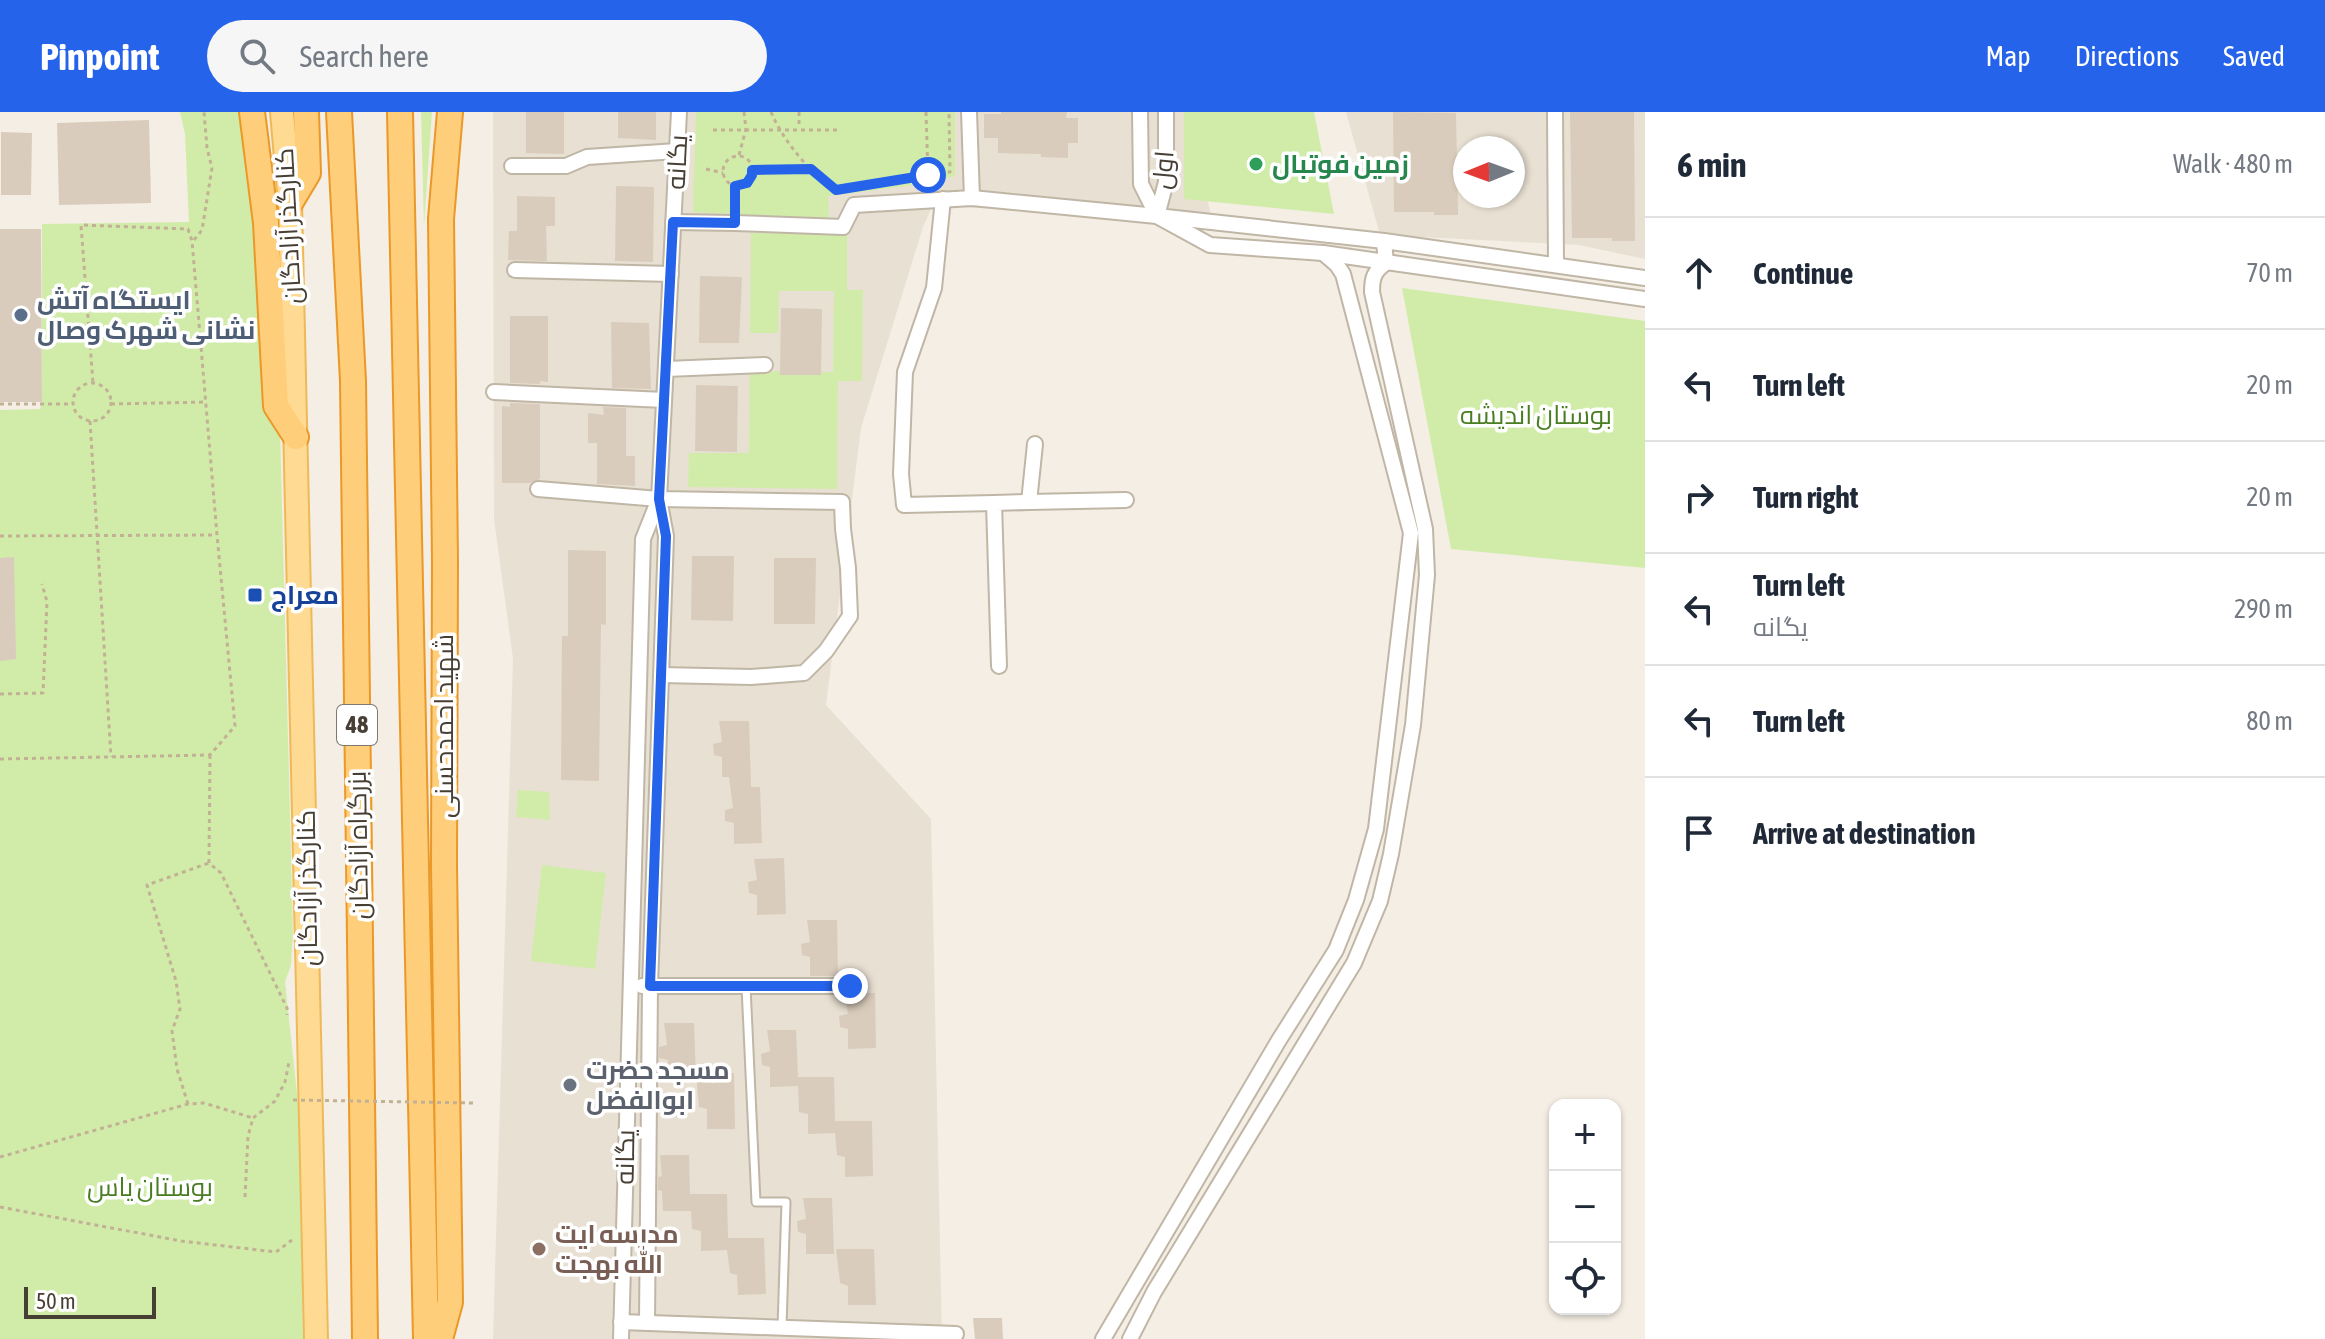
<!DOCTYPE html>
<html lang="en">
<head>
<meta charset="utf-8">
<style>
  :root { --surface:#fff; --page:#f6f6f7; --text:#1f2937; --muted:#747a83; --line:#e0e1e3; --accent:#2563eb }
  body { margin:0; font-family:"Asap Condensed",Cairo,sans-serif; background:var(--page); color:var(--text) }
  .controls { position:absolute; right:24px; bottom:24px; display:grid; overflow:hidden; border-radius:16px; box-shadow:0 2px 6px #0004 }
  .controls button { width:72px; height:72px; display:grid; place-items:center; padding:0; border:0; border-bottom:2px solid var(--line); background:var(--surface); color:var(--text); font:40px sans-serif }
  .compass { position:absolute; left:1453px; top:24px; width:72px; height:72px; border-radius:50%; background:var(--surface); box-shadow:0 2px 6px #0004; rotate:269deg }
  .scale { position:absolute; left:24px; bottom:20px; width:132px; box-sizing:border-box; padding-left:8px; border:4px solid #473e34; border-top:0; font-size:22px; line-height:28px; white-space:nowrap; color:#473e34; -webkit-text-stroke:6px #fff; paint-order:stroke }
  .stop { position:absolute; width:24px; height:24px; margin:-18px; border:6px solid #2563eb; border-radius:50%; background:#fff }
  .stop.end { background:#2563eb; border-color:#fff; box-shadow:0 2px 8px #0008 }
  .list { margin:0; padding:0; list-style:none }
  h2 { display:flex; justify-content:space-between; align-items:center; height:104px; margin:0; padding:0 32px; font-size:34px }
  h2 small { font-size:26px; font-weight:400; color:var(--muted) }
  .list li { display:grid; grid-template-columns:52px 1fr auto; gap:24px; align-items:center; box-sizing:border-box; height:112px; padding:0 32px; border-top:2px solid var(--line) }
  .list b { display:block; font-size:30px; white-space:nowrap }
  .list p { margin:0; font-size:26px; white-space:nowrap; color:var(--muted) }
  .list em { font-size:26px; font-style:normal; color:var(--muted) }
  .icon { flex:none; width:44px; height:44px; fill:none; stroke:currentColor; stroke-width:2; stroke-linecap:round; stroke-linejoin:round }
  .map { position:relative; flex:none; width:1645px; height:1227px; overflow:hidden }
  header { display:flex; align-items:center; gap:48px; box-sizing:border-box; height:112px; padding:0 40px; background:var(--accent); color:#fff }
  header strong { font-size:38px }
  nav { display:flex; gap:44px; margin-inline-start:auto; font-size:28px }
  .search { width:560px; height:72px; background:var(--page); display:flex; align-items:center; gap:20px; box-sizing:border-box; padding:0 28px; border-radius:44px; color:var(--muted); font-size:30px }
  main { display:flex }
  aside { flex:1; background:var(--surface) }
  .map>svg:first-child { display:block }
  .residential { fill:#e8e0d2; fill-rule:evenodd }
  .green { fill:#d1eca9 }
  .building { fill:#d9ccbc }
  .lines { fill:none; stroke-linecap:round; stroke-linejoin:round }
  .service-casing { stroke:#c0b6a6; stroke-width:11 }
  .minor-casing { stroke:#c0b6a6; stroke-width:18 }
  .primary-casing { stroke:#eeb958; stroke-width:26 }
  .trunk-casing { stroke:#eb9827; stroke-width:28 }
  .path { stroke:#c3b196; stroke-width:3; stroke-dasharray:4 4; stroke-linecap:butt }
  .service { stroke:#fff; stroke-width:7 }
  .minor { stroke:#fff; stroke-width:14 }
  .primary { stroke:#ffda92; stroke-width:22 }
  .trunk { stroke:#ffce7b; stroke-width:24 }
  .path-bridge { stroke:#c3b196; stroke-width:3; stroke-dasharray:4 4; stroke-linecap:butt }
  .route { stroke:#2563eb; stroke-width:10 }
  .leisure-dot { fill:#2e9e5b; stroke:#fff; stroke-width:3 }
  .service-dot { fill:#5c6f8a; stroke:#fff; stroke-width:3 }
  .transit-dot { fill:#1a4fb4; stroke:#fff; stroke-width:3 }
  .worship-dot { fill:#6b7280; stroke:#fff; stroke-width:3 }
  .education-dot { fill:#8d6e63; stroke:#fff; stroke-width:3 }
  .labels { text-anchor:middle; stroke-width:7; stroke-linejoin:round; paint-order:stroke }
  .shield { fill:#fff; stroke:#7e7871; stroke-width:2 }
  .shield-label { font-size:24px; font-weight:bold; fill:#473e34 }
  .street-label { font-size:26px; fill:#473e34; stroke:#fff }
  .leisure-label { font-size:26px; font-weight:bold; fill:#27864d; stroke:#fff; text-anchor:start }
  .service-label { font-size:26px; font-weight:bold; fill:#4e5e75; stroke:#fff; text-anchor:start }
  .park-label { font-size:26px; fill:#497d22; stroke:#fff }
  .transit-label { font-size:26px; font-weight:bold; fill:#164399; stroke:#fff; text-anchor:start }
  .worship-label { font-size:26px; font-weight:bold; fill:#5b616d; stroke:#fff; text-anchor:start }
  .education-label { font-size:26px; font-weight:bold; fill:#785e54; stroke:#fff; text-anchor:start }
</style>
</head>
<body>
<header>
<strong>Pinpoint</strong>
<div class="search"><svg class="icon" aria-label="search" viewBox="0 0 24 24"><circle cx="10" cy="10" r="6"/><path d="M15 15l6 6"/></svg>Search here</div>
<nav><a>Map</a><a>Directions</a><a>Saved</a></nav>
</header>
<main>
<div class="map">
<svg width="1645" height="1227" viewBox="0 0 1645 1227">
  <rect width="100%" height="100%" fill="#f4eee4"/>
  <g class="residential">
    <polygon points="493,0 1191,0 1212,111 933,93 923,115 861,316 826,593 931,707 942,1227 493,1227 513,547 494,407"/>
    <path d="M1346 0H1645V147L1579 133 1380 123ZM1465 36H1513V84H1465Z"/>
  </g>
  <g class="green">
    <polygon points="180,0 248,0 243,41 252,105 266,139 280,316 293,821 291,853 285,870 299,1000 303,1227 0,1227 0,298 40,297 42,290 42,112 189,110 185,22"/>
    <polygon points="421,0 432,0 424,114"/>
    <polygon points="696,0 955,0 955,64 907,74 828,84 829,107 693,100"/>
    <polygon points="1184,0 1314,0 1334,102 1184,87"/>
    <polygon points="751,121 847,122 847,178 863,178 862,269 838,269 837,377 688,375 689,341 749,341 750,259 833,260 834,179 779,179 778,221 750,221"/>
    <polygon points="1402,176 1645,209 1645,456 1451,437"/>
    <polygon points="518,678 549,680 550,708 516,705"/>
    <polygon points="542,753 606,761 595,857 531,849"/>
  </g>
  <g class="building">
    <polygon points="526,0 564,0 564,42 526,41"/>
    <polygon points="618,0 656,0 656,28 618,26"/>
    <polygon points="1001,0 1067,0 1066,6 1078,6 1078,31 1068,31 1068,46 1041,45 1041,42 998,41 998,26 984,26 984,2 1001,2"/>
    <polygon points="1393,0 1456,1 1458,103 1434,103 1434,100 1394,100"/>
    <polygon points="1570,0 1634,0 1635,129 1612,129 1612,126 1572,126"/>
    <polygon points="149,8 151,91 59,93 57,11"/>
    <polygon points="1,20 32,21 31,83 1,83"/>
    <polygon points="616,74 654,75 653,150 615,149"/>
    <polygon points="517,84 555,85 555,114 546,114 547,149 508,148 509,119 517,119"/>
    <polygon points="0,117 41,117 42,290 0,290"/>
    <polygon points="700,164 742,165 739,231 699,231"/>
    <polygon points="781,196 822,197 821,263 780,263"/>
    <polygon points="510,204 548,204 548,270 540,269 540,272 510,271"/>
    <polygon points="611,210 649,211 651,277 612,276"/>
    <polygon points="696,273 738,274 737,340 695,339"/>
    <polygon points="510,291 540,292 540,367 530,371 502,371 502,294 510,295"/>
    <polygon points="603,295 626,296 626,344 635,344 635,374 597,372 597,331 588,331 588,301 604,303"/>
    <polygon points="568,438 606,439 606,513 601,512 599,669 561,668 562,524 568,524"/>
    <polygon points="692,444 734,444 733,509 691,508"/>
    <polygon points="14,445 16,547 0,549 0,446"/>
    <polygon points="774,446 816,446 815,512 774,512"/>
    <polygon points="719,609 749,609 751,675 760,675 762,731 734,732 734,711 725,709 725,698 733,696 729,665 722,665 722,645 714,643 713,632 722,630"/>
    <polygon points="784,746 786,802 757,803 757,783 749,781 748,770 757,768 754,747"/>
    <polygon points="807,808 837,808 838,864 810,864 810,845 802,843 801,832 810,830"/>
    <polygon points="857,881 875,881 876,936 848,937 848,917 840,915 839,904 848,902 845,884"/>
    <polygon points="664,911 694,911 696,967 668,968 668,948 659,946 659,935 667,933"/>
    <polygon points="767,918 796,918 798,965 834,965 835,1009 872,1009 873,1064 845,1065 845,1045 837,1043 835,1021 808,1022 808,1002 799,1000 798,974 770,975 770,955 762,953 761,942 770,939"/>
    <polygon points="696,961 734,961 735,1017 707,1017 707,997 699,995"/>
    <polygon points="660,1043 689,1043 690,1082 727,1082 728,1126 764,1126 766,1182 738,1183 737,1163 730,1161 727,1138 701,1139 701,1119 692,1117 691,1099 663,1099 662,1079 658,1078 658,1065 662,1064"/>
    <polygon points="803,1086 832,1086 834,1142 806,1142 806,1122 798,1120 797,1109 806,1107"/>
    <polygon points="836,1137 874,1137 876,1193 848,1193 848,1174 840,1171"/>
    <polygon points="973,1206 1002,1206 1003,1227 975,1227"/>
  </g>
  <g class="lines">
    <defs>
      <polyline id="service" points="746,874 756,1090 786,1090 782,1215"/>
      <g id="minor">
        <polyline points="969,0 972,86"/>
        <polyline points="1140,0 1141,72 1157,104 1166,70 1166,0"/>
        <polyline points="1555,0 1556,152"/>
        <polyline points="512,54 566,54 587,45 677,39"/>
        <polyline points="943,87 934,176 905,260 901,362 904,393 994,391"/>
        <polyline points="673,110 735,111 843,115 854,93 972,86 1157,104"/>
        <polyline points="515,158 671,162"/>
        <polyline points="1645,166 1384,129 1157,104 1210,133 1323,141 1645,187"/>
        <polyline points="666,257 765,253"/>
        <polyline points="494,280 664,288"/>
        <polyline points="1035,332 1029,390 1126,388"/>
        <polyline points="538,377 659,387 842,390 843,417 848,456 850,504 826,539 804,561 751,565 661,563"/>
        <polyline points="999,554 994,391 1029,390"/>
        <polyline points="642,874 850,874"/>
        <polyline points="621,1210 956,1222"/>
        <polyline points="647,1210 650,874 666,424 659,387 679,0"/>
        <polyline points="621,1227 643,427 659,387"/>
        <polyline points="1103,1227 1279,928 1336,838 1356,788 1376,717 1411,421 1343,162 1337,153 1323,141"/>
        <path d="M1130 1227 1154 1180 1354 851 1380 789 1391 742 1413 613 1427 463 1425 417 1372 180C1372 166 1374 159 1386 151L1384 129"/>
      </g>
      <polyline id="primary" points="282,0 290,91 316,1227"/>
      <g id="trunk">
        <polyline points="252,0 266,111 276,294 296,325"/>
        <polyline points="339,0 353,269 365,1227"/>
        <polyline points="400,0 426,1227"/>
        <polyline points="290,91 308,61 306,0"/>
        <polyline points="440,1227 450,1190 444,753 445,449 441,107 450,0"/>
      </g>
    </defs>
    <use href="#service" class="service-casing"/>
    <use href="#minor" class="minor-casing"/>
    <use href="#primary" class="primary-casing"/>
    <use href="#trunk" class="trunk-casing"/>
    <g class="path">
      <path d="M771 0C784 30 809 60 836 78L950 60 949 0"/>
      <polyline points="799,0 799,16"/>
      <polyline points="926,0 928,63"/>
      <polyline points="713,18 838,18"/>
      <polyline points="739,43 746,17 744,0"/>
      <circle cx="738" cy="59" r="15"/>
      <polyline points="706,57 723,61"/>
      <polyline points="752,58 811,57"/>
      <polyline points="735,95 735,74"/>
      <polyline points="194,128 202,118 212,56 207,36 204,0"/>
      <circle cx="92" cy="290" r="19"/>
      <polyline points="0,292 73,292"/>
      <polyline points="111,292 207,290"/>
      <polyline points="90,309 111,645"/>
      <polyline points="0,424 216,423"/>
      <polyline points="0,582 43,581 47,490 42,472"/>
      <polyline points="210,643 209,751 221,761 287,896 287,903"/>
      <polyline points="0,647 210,643 235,614 217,423 192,129 188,117 81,113 93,271"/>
      <polyline points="188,992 177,957 172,919 180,897 176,869 147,773 209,751"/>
      <polyline points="0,1045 188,992 204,991 253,1006"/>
      <polyline points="245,1085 248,1024 253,1006 275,989 285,970 289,950"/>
      <polyline points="0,1095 181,1129 276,1140 292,1128"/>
    </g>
    <use href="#service" class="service"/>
    <use href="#minor" class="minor"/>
    <use href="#primary" class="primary"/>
    <use href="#trunk" class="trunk"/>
    <polyline class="path-bridge" points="293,988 473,991"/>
  </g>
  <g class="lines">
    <polyline class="route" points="850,874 650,874 666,424 659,387 673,110 735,111 735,74 747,71 752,63 752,58 811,57 836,78 928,63"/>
  </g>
  <circle class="leisure-dot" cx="1256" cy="52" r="8"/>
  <circle class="service-dot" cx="21" cy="203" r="8"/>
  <rect class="transit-dot" x="247" y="475" width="16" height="16" rx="4"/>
  <circle class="worship-dot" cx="570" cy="973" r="8"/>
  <circle class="education-dot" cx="539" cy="1137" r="8"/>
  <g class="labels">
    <rect class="shield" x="337" y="593" width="40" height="40" rx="6"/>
    <g class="shield-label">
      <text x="357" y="621">48</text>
    </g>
    <g class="street-label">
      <text transform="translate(677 50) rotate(-87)" y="9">یگانه</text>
      <text transform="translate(1163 58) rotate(-85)" y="9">اول</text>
      <text transform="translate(288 114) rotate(-93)" y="9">کنارگذر آزادگان</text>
      <text transform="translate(444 614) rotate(-90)" y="9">شهید احمدحسنی</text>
      <text transform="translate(358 733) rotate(-91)" y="9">بزرگراه آزادگان</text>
      <text transform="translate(307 776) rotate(-91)" y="9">کنارگذر آزادگان</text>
      <text transform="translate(625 1045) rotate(-89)" y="9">یگانه</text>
    </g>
    <g class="leisure-label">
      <text x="1272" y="61">زمین فوتبال</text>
    </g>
    <g class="service-label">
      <text x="37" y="197">ایستگاه آتش<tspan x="37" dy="30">نشانی شهرک وصال</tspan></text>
    </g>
    <g class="park-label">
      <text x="1536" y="312">بوستان اندیشه</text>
      <text x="150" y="1084">بوستان یاس</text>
    </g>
    <g class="transit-label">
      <text x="271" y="492">معراج</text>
    </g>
    <g class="worship-label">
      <text x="586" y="967">مسجد حضرت<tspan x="586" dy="30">ابوالفضل</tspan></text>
    </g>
    <g class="education-label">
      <text x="555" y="1131">مدرسه ایت<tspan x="555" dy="30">الله بهجت</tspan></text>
    </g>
  </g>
</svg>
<div class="controls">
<button>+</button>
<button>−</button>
<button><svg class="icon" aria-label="locate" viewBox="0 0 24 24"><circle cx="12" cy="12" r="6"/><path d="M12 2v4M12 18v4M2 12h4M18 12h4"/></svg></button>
</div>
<svg class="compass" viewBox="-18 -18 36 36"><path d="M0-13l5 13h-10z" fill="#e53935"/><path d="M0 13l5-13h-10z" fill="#747a83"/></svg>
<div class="scale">50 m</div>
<div class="stop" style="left:928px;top:63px"></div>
<div class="stop end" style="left:850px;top:874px"></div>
</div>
<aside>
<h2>6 min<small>Walk · 480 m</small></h2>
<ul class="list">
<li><svg class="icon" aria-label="ahead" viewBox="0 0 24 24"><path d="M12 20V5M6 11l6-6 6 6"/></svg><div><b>Continue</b></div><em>70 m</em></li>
<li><svg class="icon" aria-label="left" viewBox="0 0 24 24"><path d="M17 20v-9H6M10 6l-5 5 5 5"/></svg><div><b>Turn left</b></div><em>20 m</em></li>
<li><svg class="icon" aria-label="right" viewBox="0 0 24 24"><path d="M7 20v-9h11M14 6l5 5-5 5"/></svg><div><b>Turn right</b></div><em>20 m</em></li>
<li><svg class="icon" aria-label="left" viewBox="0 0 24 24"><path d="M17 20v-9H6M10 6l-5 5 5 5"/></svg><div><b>Turn left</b><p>یگانه</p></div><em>290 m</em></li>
<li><svg class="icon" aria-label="left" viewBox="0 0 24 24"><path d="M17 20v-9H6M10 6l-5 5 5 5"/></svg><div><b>Turn left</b></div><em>80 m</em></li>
<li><svg class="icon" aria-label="arrive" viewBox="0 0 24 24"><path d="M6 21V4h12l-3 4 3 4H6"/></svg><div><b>Arrive at destination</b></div></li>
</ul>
</aside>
</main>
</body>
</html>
